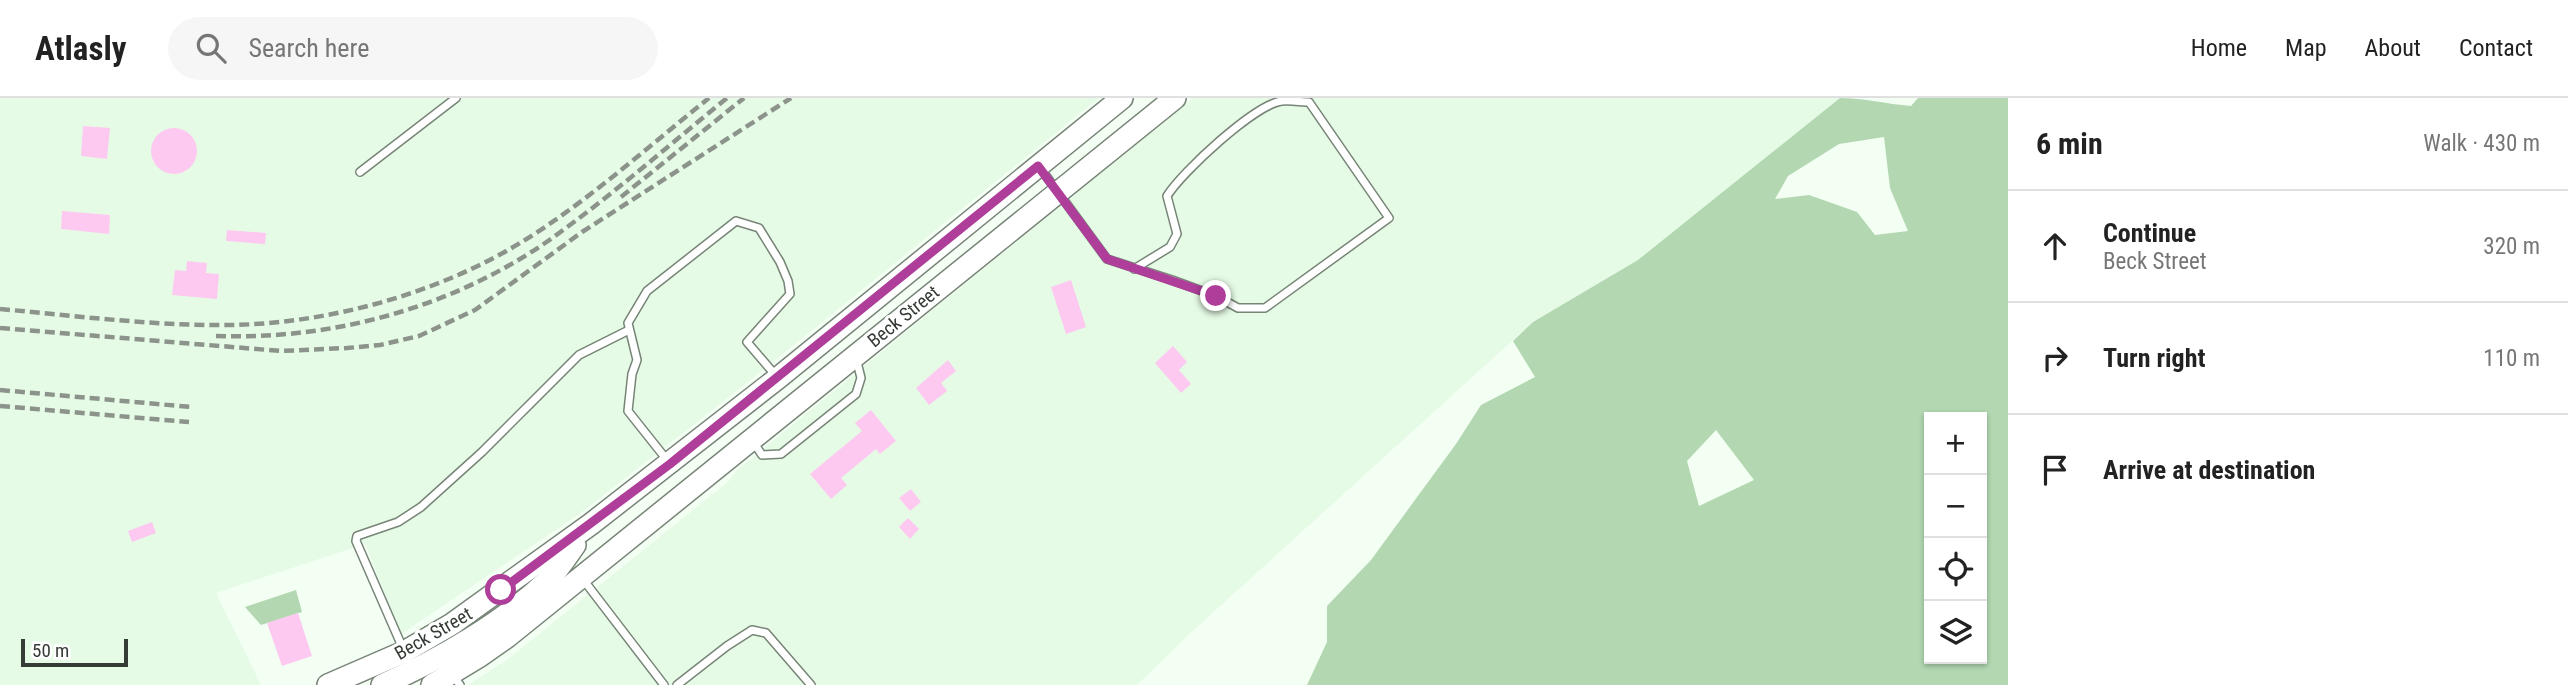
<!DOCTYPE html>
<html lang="en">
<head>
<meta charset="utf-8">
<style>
  :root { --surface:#fff; --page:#f6f6f6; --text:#222; --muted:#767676; --line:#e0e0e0 }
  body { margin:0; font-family:"Roboto Condensed",sans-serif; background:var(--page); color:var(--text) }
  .controls { position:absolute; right:21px; bottom:21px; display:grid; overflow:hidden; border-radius:0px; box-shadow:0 2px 5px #0004 }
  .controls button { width:63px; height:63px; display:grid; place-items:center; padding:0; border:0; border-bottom:2px solid var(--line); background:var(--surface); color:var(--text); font:35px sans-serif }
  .scale { position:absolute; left:21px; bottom:18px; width:107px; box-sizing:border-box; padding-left:7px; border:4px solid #353b35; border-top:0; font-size:19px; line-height:24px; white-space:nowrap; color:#353b35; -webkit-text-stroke:5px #fff; paint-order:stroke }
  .stop { position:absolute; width:21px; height:21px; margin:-16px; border:5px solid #ae3e9a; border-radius:50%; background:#fff }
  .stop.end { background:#ae3e9a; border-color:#fff; box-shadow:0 2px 7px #0008 }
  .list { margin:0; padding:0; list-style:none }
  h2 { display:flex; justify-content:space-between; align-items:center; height:91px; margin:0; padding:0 28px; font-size:30px }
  h2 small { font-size:23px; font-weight:400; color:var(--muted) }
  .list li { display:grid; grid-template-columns:46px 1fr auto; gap:21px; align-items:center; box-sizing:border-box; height:112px; padding:0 28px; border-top:2px solid var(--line) }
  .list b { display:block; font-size:26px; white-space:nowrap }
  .list p { margin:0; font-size:23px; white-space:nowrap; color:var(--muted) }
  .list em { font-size:23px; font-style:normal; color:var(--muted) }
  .icon { flex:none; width:38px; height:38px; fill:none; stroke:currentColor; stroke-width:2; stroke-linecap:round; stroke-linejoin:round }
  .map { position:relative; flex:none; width:2008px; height:587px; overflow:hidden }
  header { display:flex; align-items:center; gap:42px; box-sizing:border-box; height:98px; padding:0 35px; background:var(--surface); border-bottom:2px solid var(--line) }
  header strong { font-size:33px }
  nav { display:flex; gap:38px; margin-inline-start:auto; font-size:24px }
  .search { width:490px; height:63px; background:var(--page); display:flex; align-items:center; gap:18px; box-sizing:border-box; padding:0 24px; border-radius:38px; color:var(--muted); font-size:26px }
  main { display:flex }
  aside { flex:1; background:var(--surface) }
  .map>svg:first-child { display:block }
  .built { fill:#e6fbe6 }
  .green { fill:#b2d7b1; fill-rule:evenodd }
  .building { fill:#fdc9f0 }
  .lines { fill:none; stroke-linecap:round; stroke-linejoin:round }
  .service-casing { stroke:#778477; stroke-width:10 }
  .secondary-casing { stroke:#778477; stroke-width:24 }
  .service { stroke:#fff; stroke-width:7 }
  .secondary { stroke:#fff; stroke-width:21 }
  .rail { stroke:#8b938b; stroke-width:4.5; stroke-dasharray:10 5; stroke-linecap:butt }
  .route { stroke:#ae3e9a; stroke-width:9 }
  .labels { text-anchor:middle; stroke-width:6; stroke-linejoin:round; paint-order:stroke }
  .street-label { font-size:19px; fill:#353b35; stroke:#fff }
</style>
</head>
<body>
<header>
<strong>Atlasly</strong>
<div class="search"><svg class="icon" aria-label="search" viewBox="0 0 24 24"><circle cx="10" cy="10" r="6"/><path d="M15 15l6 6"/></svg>Search here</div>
<nav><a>Home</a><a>Map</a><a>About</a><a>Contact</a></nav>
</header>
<main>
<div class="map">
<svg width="2008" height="587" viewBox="0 0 2008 587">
  <rect width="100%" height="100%" fill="#f3fff3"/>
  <g class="built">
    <polygon points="0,0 1099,0 743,288 578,417 401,536 365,446 216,495 261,587 0,587"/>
    <polygon points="1193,0 1840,0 1638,162 1533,224 1185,540 1137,587 468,587 508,561 729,383 737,372"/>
  </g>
  <g class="green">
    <path d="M1840 0C1864 0 1886 6 1911 8L1918 0H2008V587H1307L1327 544V508L1371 462 1456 346 1481 307 1535 279 1513 243 1533 224 1638 162ZM1884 39 1890 90 1908 133 1875 137 1857 114 1809 97 1775 101 1788 78 1839 46ZM1982 319V561H1929V319ZM1716 332 1754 382 1699 408 1687 363Z"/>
    <polygon points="296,492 302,514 261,527 245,509"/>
  </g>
  <g class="building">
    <polygon points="83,28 110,30 107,61 81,58"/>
    <circle cx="174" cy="53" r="23"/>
    <polygon points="62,113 110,117 109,136 61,131"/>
    <polygon points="227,132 266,135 265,146 226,143"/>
    <polygon points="187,163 207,165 206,175 219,176 217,201 172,197 175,172 186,173"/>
    <polygon points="1071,182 1086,229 1066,236 1051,189"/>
    <polygon points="1173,248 1187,264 1179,272 1191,286 1181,295 1155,265"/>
    <polygon points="948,262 956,273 941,285 947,293 929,307 916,290"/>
    <polygon points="871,312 896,343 880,356 876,351 841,380 847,387 831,401 810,376 862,333 855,325"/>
    <polygon points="911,391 921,404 910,413 899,400"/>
    <polygon points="908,420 919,431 910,441 899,429"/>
    <polygon points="152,424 156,435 132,444 128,433"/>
    <polygon points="298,515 312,558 282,568 267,525"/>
  </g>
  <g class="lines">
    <defs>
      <g id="service">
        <path d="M1041 71 1107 161 1172 182 1216 198 1238 210H1265L1389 120 1309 4C1301 4 1291 2 1282 3 1255 6 1182 74 1167 98L1177 136 1170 149 1134 171"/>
        <polyline points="360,74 456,0"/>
        <polyline points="754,345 762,357 781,356 856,296 861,280 856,260"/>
        <polyline points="667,362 628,313 632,276 637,262 628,225 647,193 736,123 759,130 780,164 788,183 790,196 747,244 777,279"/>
        <polyline points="582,480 664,587"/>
        <polyline points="404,553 356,443 357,438 398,424 421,409 482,354 579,257 629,232"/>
        <polyline points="452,576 460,587"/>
        <polyline points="677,587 727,548 752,532 766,535 811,587"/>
      </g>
      <g id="secondary">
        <polyline points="328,587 404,554 452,526 591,426 778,280 1122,0"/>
        <path d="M382 587C439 562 504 524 549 481 559 471 567 458 575 447"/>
        <polyline points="432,587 480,558 507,539 1175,0"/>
      </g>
    </defs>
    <use href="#service" class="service-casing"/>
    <use href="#secondary" class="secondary-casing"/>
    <use href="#service" class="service"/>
    <use href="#secondary" class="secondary"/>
    <g class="rail">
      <polyline points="621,99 744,0"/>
      <path d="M0 211C77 218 155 228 232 227 330 225 436 196 520 145 586 105 649 48 709 0"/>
      <polyline points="0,230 281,253 347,250 380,247 419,238 475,212 582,134 791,0"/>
      <path d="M216 238C333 242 451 210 548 143 610 99 668 48 727 0"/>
      <polyline points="0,292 191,309"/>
      <polyline points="0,308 189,324"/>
    </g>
  </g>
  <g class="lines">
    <polyline class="route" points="501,492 670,366 1038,68 1107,161 1216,198"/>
  </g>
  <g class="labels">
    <g class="street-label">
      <text transform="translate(903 218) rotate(-39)" y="7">Beck Street</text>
      <text transform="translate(433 535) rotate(-30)" y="7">Beck Street</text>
    </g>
  </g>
</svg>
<div class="controls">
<button>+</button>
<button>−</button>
<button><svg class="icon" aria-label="locate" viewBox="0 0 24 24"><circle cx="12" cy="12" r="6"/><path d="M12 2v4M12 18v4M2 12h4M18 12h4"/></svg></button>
<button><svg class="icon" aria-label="layers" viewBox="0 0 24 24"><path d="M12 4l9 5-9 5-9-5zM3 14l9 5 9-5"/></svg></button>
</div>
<div class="scale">50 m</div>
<div class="stop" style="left:501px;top:492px"></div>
<div class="stop end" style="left:1216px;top:198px"></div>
</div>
<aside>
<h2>6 min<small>Walk · 430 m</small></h2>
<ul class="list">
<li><svg class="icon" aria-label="ahead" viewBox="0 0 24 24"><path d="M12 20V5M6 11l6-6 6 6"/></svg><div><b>Continue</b><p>Beck Street</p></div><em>320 m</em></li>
<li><svg class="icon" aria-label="right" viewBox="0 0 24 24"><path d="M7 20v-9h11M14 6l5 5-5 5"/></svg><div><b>Turn right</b></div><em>110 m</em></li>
<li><svg class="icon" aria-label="arrive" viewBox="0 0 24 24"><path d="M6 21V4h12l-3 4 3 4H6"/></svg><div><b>Arrive at destination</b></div></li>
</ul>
</aside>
</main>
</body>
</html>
